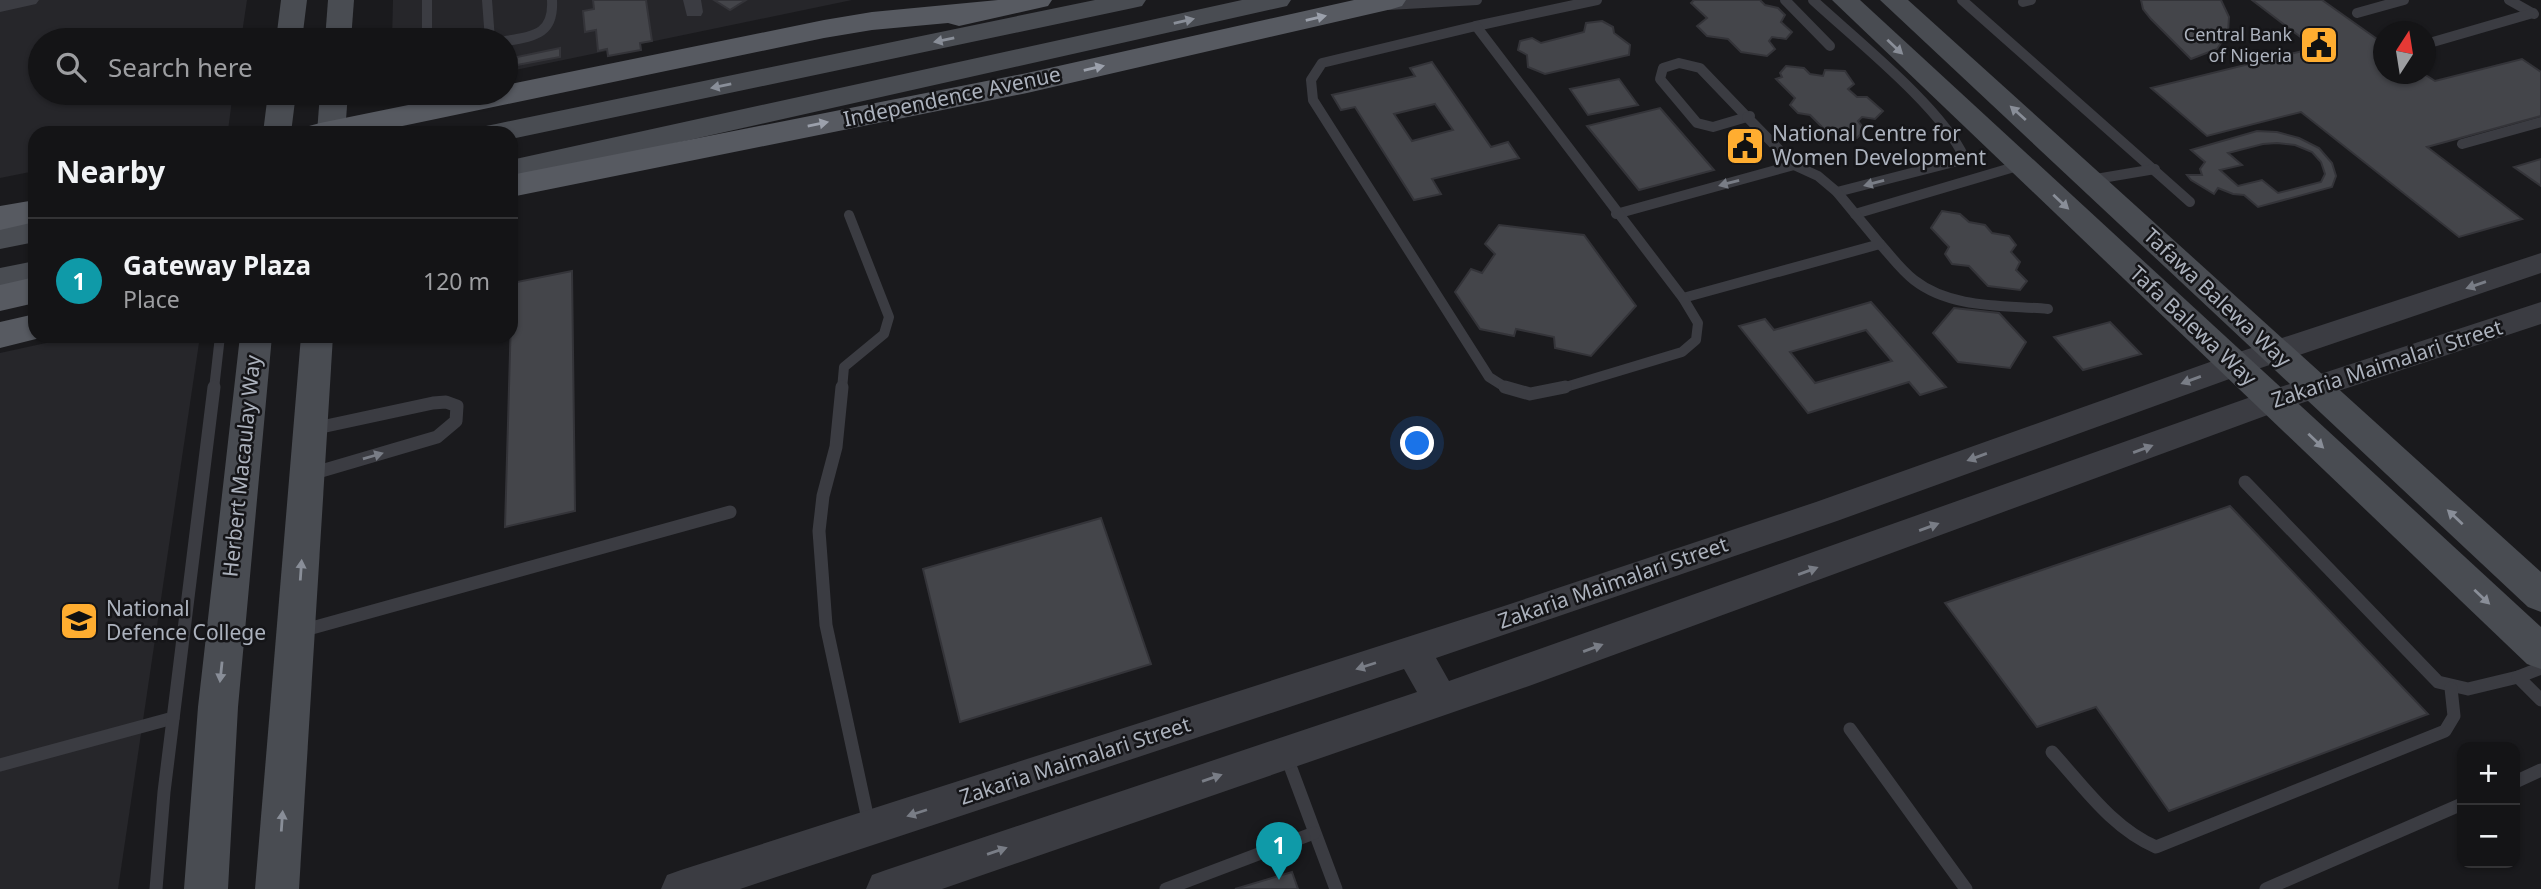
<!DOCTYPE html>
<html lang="en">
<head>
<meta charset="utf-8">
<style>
  :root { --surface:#141416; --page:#212123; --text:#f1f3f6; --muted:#9d9ea1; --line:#333335; --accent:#0f766e }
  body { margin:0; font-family:"Noto Sans",sans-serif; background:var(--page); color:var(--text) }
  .controls { position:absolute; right:21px; bottom:21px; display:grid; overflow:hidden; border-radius:14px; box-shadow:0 2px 5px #0004 }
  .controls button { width:63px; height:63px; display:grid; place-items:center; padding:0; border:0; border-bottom:2px solid var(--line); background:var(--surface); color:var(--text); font:35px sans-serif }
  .compass { position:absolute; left:2373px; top:21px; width:63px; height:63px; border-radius:50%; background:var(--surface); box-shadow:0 2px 5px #0004; rotate:12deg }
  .you { position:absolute; left:1418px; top:444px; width:24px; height:24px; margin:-18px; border:5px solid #fff; border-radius:50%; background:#1a73e8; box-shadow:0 0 0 10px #1a73e833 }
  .badge { display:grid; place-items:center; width:46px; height:46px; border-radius:50%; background:var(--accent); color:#fff; font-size:23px; font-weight:700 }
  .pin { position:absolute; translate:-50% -58px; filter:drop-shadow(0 2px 4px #0008) }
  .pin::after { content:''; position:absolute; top:37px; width:24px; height:21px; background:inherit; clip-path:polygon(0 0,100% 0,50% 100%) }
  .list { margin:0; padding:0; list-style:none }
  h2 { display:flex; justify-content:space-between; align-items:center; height:91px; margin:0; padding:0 28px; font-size:30px }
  h2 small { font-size:23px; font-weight:400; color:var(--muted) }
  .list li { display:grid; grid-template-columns:46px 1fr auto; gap:21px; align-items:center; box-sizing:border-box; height:126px; padding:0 28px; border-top:2px solid var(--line) }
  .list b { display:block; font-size:26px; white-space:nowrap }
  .list p { margin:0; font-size:23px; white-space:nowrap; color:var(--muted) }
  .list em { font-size:23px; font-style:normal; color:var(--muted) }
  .icon { flex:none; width:38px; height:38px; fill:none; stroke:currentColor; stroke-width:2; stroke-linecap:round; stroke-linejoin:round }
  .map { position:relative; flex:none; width:2541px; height:889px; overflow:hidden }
  .search { position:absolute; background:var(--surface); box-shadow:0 2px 5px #0004; left:28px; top:28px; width:490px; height:77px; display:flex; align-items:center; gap:18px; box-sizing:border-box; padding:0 24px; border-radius:38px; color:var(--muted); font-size:26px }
  .panel { position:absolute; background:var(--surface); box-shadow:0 2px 5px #0004; left:28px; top:126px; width:490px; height:217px; border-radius:21px }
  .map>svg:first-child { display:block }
  .built { fill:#26262a }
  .building { fill:#44454a; stroke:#343439; stroke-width:2; fill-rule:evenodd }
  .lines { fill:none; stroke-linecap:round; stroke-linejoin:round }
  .service-far1 { stroke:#3b3c42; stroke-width:10 }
  .service { stroke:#3b3c42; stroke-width:13 }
  .minor { fill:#3b3c42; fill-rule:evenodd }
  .tertiary { fill:#3b3c42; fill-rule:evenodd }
  .secondary { fill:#494c52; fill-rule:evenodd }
  .primary { fill:#575a61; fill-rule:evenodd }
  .oneway { fill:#9ba0ab }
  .oneway2 { fill:#898e98 }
  .oneway3 { fill:#797d86 }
  .labels { text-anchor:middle; stroke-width:5; stroke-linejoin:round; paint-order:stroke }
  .far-poi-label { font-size:18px; fill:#acb2bd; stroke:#151518; text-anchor:end }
  .street-label { font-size:21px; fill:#acb2bd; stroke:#151518 }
  .poi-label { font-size:21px; fill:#acb2bd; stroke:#151518; text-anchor:start }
</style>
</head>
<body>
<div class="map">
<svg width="2541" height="889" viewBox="0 0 2541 889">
  <rect width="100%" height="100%" fill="#1a1a1d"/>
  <g class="built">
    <polygon points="0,0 247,0 241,40 40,40 40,93 233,93 228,130 215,133 35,133 35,171 0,178"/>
    <polygon points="393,0 852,0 506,72 506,40 392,40"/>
    <polygon points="78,336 200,336 118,889 0,889 0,353"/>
  </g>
  <g class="building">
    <polygon points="593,0 646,0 652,41 640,43 641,50 608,56 607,49 598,51 596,30 585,32 583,11 594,9"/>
    <polygon points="714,0 746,0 730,10"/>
    <polygon points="1694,0 1760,0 1765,5 1778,8 1785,15 1781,22 1792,32 1786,39 1772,37 1769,41 1775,49 1767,56 1741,52 1728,39 1707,36 1697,26 1707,18 1691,3"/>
    <polygon points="2141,0 2221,0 2229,17 2228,33 2217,49 2191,59 2151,19 2143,9"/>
    <polygon points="2252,0 2322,0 2384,44 2384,74 2424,74 2435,81 2522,59 2541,72 2541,116 2427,147 2522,219 2459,237 2301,112 2207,136 2151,88 2315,48"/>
    <polygon points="1602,21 1613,27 1614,33 1630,45 1629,55 1545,74 1528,67 1527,55 1518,50 1520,41 1532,38 1541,43 1584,32 1586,23"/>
    <polygon points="560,48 560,57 517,65 517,57"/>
    <path d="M1432 62 1491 147 1508 142 1519 158 1432 179 1441 194 1414 200 1355 107 1341 110 1332 95 1415 76 1410 68ZM1435 104 1453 130 1412 141 1394 114Z"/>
    <polygon points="1786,66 1804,68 1810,74 1823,76 1825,70 1845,71 1854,84 1848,89 1857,97 1867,97 1883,111 1875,119 1862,117 1858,121 1865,130 1857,138 1830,135 1810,115 1798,113 1790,105 1795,98 1776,79 1782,77 1780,73"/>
    <polygon points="1619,79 1638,105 1588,115 1570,89"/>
    <polygon points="1660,108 1714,170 1639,190 1587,126"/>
    <path d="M2257 131 2277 132 2299 138 2319 148 2332 163 2336 176 2332 187 2258 207 2244 195 2233 194 2218 188 2214 194 2191 180 2187 175H2202L2200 169 2205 162 2191 150ZM2277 143 2295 145 2312 152 2321 162 2325 174 2321 182 2278 193 2262 180 2238 186 2220 170 2242 165 2228 153 2263 144Z"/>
    <polygon points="2541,159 2541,186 2514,167"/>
    <polygon points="1942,211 1960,214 1969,222 1985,225 1992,233 2009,236 2016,245 2011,252 2020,262 2016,270 2027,281 2020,290 1988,286 1969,266 1952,264 1945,254 1949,247 1931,228"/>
    <polygon points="1499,225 1584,235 1636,306 1591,356 1555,348 1554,337 1516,329 1514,336 1480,329 1455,292 1471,269 1482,273 1495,254 1485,244"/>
    <polygon points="572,271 575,511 505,527 512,283"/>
    <path d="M1871 302 1946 387 1920 395 1909 382 1808 413 1739 326 1765 319 1774 330ZM1866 330 1892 361 1815 383 1790 352Z"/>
    <polygon points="1954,308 1999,313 2026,342 2010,368 1958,362 1933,333"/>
    <polygon points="2110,322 2141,354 2083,370 2054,337"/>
    <polygon points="2230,506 2428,714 2169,811 2096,707 2037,727 1945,603"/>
    <polygon points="1101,518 1151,664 960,722 923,569"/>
    <polygon points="1292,872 1298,889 1235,889"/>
  </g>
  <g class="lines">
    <g class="service-far1">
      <polyline points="427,0 427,40"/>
      <polyline points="487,0 490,40"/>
      <polyline points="1785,0 1830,46"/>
      <path d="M1813 0C1855 39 1941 107 1964 157L1954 162 1837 192"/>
      <polyline points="1962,0 2190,202"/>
      <polyline points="2509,0 2534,14"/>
      <polyline points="2023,2 2031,0"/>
      <polyline points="1388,5 1477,0"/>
      <polyline points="2357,13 2404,0"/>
      <polyline points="1476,26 1597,0"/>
      <path d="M506 41C535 36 554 34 552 0"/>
      <polyline points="2426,44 2533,13"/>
      <polygon points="1679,63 1700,68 1747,117 1713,127 1697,123 1660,79 1663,68"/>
      <polyline points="1747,117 1750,116"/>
      <polyline points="2462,144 2541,122"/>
      <polyline points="2090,180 2155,169"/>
      <polyline points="1616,214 1794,165"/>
      <polyline points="1855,214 2021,165"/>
      <path d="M1880 244C1891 256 1901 270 1914 280 1951 309 2004 305 2048 309"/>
      <polyline points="1683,298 1880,244 1837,192 1818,176 1794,165 1747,117"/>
      <polyline points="214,389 220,336"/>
      <polyline points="842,389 844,367 884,334 889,317 849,215"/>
      <polyline points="1508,389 1489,377 1313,100 1311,80 1322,63 1476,26 1683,298 1698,323 1696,340 1682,352 1559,389"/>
    </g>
    <g class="service">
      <polyline points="842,387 836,447 823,496 819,531 826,625 869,824"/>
      <polyline points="1505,387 1530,394 1565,387"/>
      <polyline points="311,474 437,437 456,421 457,406 446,402 433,403 312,429"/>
      <polyline points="2245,482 2438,682 2468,689 2518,677"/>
      <polyline points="301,631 730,512"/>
      <polyline points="2541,668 2518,677 2541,700"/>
      <polyline points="1850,729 1966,889"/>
      <path d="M2052 752C2084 787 2112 828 2156 847L2445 731 2454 716 2451 688"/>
      <polyline points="1286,755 1336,889"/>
      <polyline points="0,765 173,718"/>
      <polyline points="2515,782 2541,770"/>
      <polyline points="156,889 164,792 214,387"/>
      <polyline points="1166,889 1314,833"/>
      <polyline points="2266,889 2462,804"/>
    </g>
    <g class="minor">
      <polygon points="0,0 39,0 36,4 0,12"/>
      <polygon points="683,0 701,0 703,12 701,16 687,16"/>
    </g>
    <polygon class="tertiary" points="2541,253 2541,273 2246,373 1837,521 1436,658 1449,681 2262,393 2541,302 2541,324 2284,409 1529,686 942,889 866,889 872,875 886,870 1417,692 1404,669 740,889 661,889 667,875 681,870 1501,607 1816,502 2224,357"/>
    <g class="secondary">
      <polygon points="281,0 307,0 302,40 276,40"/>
      <polygon points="328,0 354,0 351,40 325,40"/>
      <polygon points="1095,0 1146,0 1142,6 1133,8 511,139 511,133 482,133 486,126 496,124"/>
      <polygon points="1242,0 1291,0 1287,6 1278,8 511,180 511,160"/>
      <polygon points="1832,0 1860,0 2541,627 2541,669 2527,664"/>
      <polygon points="1880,0 1908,0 2541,572 2541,612 2528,607"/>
      <polygon points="268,93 296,93 291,133 263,133"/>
      <polygon points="320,93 348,93 345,133 317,133"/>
      <polygon points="35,220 35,242 0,249 0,227"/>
      <polygon points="35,261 35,283 0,290 0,268"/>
      <polygon points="240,336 272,336 238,707 228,889 184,889 198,707"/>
      <polygon points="301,336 333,336 299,889 255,889"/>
    </g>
    <g class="primary">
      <polygon points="998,0 1052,0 1048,6 959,26 948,23 872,30 824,38 369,133 304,133 309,126 320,123 467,93 506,93 506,85 824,20 872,12"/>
      <polygon points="1354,0 1406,0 1402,6 1392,9 1027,93 511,197 511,175 1027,73"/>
      <polygon points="35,200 35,222 0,230 0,206"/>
      <polygon points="35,277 35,303 0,311 0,285"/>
      <polygon points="35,314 35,336 48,336 0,348 0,322"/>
    </g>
  </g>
  <defs><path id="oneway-solid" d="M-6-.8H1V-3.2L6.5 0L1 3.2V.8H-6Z" transform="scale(1.75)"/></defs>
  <g class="oneway">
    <use href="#oneway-solid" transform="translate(1316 18) rotate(-13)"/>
    <use href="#oneway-solid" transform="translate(1094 68) rotate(-13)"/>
    <use href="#oneway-solid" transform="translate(818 124) rotate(-11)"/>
  </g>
  <g class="oneway2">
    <use href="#oneway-solid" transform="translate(1184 21) rotate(-13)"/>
    <use href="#oneway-solid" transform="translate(944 40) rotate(168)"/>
    <use href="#oneway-solid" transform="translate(1895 47) rotate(43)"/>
    <use href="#oneway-solid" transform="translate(721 86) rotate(168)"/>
    <use href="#oneway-solid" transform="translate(2018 113) rotate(-138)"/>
    <use href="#oneway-solid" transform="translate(2061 202) rotate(43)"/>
    <use href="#oneway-solid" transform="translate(2316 441) rotate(43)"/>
    <use href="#oneway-solid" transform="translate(2455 517) rotate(-137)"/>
    <use href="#oneway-solid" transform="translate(301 570) rotate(-86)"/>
    <use href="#oneway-solid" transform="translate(2482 597) rotate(43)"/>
    <use href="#oneway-solid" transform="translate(221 672) rotate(96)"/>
    <use href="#oneway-solid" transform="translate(282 821) rotate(-86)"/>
  </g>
  <g class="oneway3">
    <use href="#oneway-solid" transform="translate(1729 183) rotate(165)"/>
    <use href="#oneway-solid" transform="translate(1874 183) rotate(165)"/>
    <use href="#oneway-solid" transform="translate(2476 285) rotate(161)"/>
    <use href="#oneway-solid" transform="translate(2191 380) rotate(160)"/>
    <use href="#oneway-solid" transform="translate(2143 449) rotate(-20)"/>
    <use href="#oneway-solid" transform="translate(373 456) rotate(-16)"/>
    <use href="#oneway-solid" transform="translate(1977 457) rotate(160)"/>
    <use href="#oneway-solid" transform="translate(1929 527) rotate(-20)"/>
    <use href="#oneway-solid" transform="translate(1808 571) rotate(-20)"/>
    <use href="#oneway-solid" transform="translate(1593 648) rotate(-20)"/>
    <use href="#oneway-solid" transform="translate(1366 666) rotate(162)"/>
    <use href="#oneway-solid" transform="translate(1212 778) rotate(-19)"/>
    <use href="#oneway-solid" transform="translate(917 813) rotate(162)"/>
    <use href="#oneway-solid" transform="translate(997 851) rotate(-19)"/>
  </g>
  <defs>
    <symbol id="civic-square" viewBox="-11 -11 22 22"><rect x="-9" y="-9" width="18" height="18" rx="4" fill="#ffad30" stroke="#151518"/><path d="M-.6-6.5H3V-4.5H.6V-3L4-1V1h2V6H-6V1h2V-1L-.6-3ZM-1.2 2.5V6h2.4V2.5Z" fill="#111"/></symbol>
    <symbol id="university-square" viewBox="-11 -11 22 22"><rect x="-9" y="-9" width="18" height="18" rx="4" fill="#ffad30" stroke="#151518"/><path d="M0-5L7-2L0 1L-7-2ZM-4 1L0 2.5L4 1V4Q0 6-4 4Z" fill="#111"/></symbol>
  </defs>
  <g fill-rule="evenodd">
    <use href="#civic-square" x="2297" y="23" width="44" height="44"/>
    <use href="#civic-square" x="1723" y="124" width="44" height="44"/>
    <use href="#university-square" x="57" y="599" width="44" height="44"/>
  </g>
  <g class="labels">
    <g class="far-poi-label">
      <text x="2292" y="41">Central Bank<tspan x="2292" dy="21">of Nigeria</tspan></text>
    </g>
    <g class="street-label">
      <text transform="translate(952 97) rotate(-12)" y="7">Independence Avenue</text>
      <text transform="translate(2217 298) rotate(43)" y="7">Tafawa Balewa Way</text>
      <text transform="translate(2193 326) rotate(43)" y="7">Tafa Balewa Way</text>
      <text transform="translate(2387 364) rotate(-18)" y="7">Zakaria Maimalari Street</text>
      <text transform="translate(242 466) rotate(-84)" y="7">Herbert Macaulay Way</text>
      <text transform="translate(1613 583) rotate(-19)" y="7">Zakaria Maimalari Street</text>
      <text transform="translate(1075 761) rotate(-18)" y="7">Zakaria Maimalari Street</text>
    </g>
    <g class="poi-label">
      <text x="1772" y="141">National Centre for<tspan x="1772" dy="24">Women Development</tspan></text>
      <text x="106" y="616">National<tspan x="106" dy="24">Defence College</tspan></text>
    </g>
  </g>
</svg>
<div class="controls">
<button>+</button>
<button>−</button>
</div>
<svg class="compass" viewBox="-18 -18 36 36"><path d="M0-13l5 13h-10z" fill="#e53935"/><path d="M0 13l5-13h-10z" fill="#9d9ea1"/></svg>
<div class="you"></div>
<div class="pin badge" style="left:1279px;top:880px;background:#0f9aa8">1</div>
<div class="search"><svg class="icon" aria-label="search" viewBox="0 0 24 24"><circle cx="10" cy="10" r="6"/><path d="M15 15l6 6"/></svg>Search here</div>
<section class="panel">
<h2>Nearby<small></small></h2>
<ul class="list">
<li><span class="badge" style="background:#0f9aa8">1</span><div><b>Gateway Plaza</b><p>Place</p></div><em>120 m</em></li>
</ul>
</section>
</div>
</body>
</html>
